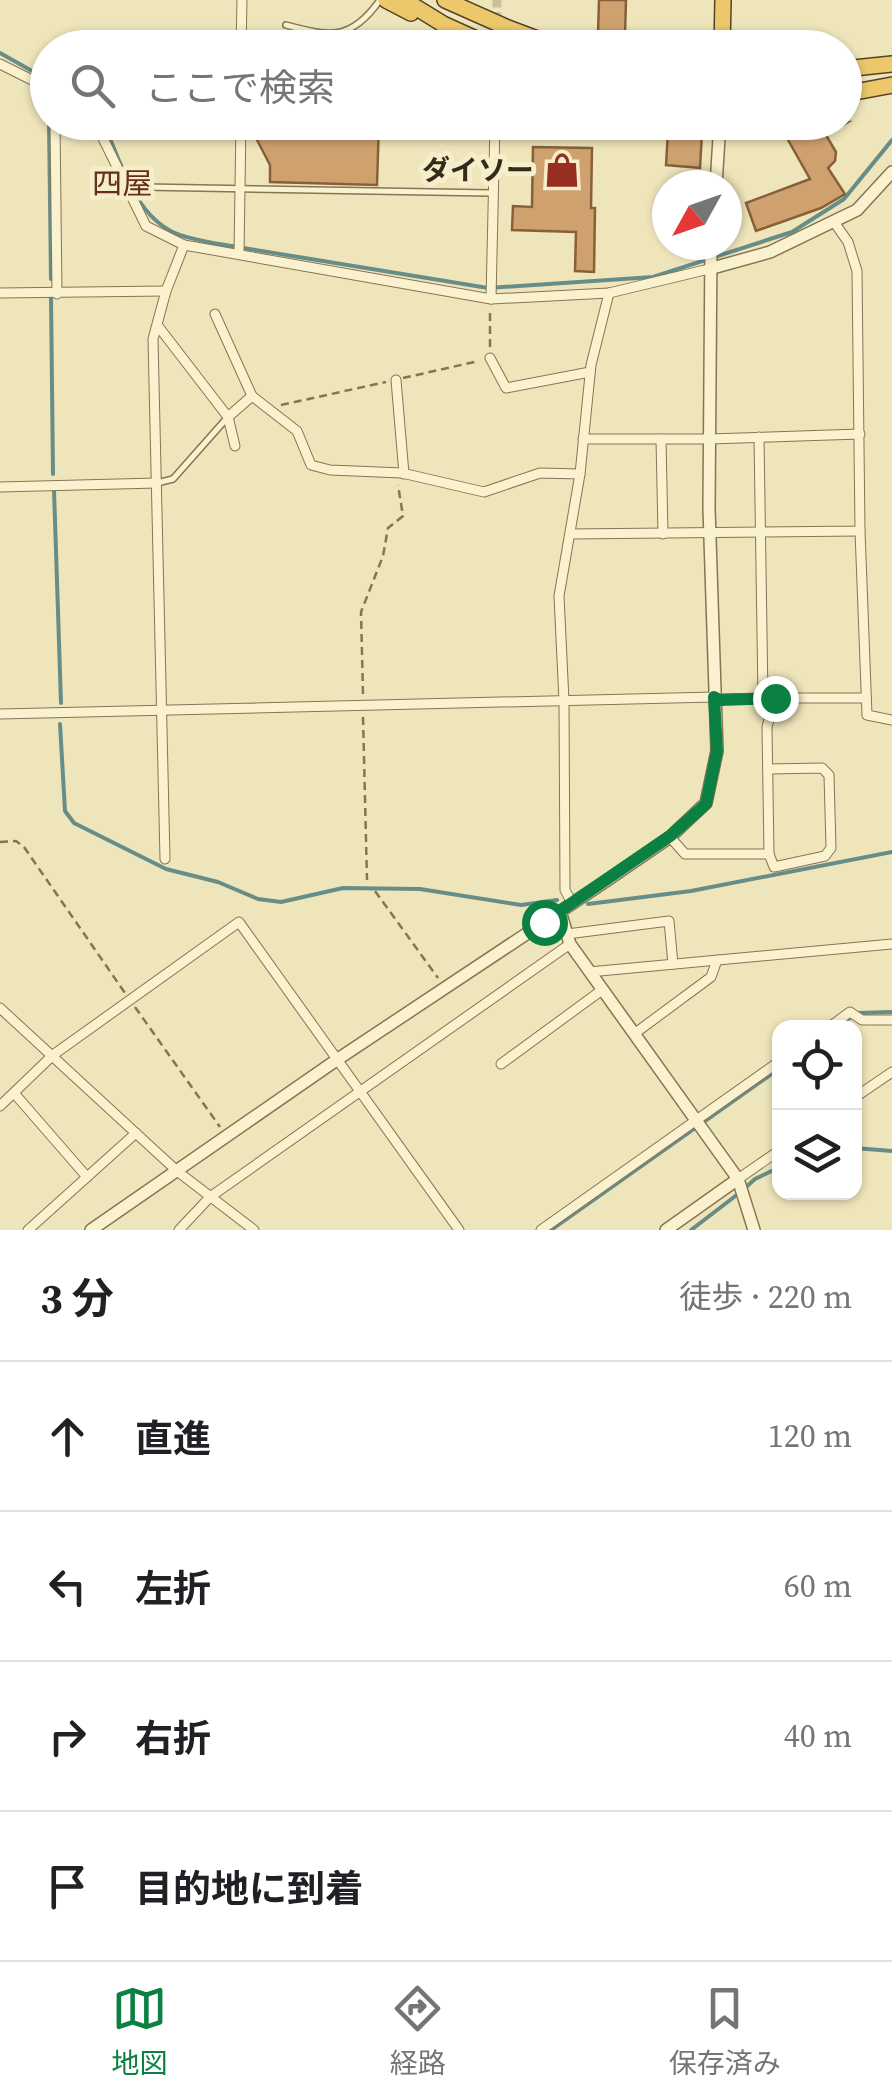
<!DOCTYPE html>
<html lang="ja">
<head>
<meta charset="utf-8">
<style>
  :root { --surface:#fff; --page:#f2f2f2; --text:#202124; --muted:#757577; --line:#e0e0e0; --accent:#0b8043 }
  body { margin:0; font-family:"Source Serif 4","Noto Sans JP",serif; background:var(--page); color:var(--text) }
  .controls { position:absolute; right:30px; bottom:30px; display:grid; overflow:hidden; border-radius:20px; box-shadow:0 2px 8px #0004 }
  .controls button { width:90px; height:90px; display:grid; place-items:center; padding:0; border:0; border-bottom:2px solid var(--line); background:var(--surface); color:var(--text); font:50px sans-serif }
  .compass { position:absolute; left:652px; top:170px; width:90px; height:90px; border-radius:50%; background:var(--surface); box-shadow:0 2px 8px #0004; rotate:230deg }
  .stop { position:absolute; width:30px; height:30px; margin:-22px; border:8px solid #0b8043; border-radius:50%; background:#fff }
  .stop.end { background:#0b8043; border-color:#fff; box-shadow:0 2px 10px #0008 }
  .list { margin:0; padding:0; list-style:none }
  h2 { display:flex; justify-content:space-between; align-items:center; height:130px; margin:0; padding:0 40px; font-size:42px }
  h2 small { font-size:32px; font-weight:400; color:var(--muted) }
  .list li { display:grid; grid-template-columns:65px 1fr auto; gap:30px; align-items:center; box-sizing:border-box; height:150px; padding:0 40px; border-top:2px solid var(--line) }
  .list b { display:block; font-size:38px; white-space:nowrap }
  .list em { font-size:32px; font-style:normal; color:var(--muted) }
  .icon { flex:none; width:55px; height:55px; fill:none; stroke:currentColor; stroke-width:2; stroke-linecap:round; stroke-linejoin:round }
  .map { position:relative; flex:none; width:892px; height:1230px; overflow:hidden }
  .search { position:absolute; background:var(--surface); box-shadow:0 2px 8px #0004; left:30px; right:30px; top:30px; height:110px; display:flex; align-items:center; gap:25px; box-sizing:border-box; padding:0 35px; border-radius:55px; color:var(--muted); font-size:38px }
  .sheet { height:730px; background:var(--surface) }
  nav { display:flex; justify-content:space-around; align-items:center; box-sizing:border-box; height:140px; border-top:2px solid var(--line); background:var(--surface); font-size:28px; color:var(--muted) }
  nav a { display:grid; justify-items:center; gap:5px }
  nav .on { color:var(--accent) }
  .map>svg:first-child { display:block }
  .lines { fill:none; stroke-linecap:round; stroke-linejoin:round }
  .stream { stroke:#678d88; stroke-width:4 }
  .building { fill:#cfa16f; stroke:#87603a; stroke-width:2.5 }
  .minor-tunnel { stroke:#cac09b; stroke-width:9; stroke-dasharray:9 4.5; stroke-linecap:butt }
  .service-casing { stroke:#877455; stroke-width:8 }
  .minor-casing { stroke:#877455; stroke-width:11 }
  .tertiary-casing { stroke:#877455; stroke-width:14 }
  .trunk-casing { stroke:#54422a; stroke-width:18 }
  .path { stroke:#877455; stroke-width:2.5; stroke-dasharray:8 5; stroke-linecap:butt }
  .service { stroke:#faf1ce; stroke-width:5 }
  .minor { stroke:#faf1ce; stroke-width:9 }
  .tertiary { stroke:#faf1ce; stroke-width:11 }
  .trunk { stroke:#edc86b; stroke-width:15 }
  .route { stroke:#0b8043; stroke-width:12 }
  .labels { text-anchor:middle; stroke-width:10; stroke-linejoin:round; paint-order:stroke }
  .poi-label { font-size:28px; font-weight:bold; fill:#352a1a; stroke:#f6eecb; text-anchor:end }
  .neighbourhood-label { font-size:30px; fill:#632f18; stroke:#f6eecb }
</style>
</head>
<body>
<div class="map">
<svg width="892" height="1230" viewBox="0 0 892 1230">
  <rect width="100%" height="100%" fill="#efe5bb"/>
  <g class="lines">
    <g class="stream">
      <polyline points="0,53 48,80"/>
      <polyline points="49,122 51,279"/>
      <path d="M103 122C120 160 134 215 175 233 186 238 200 240 213 243L488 288 653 277 792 232 844 199 892 140"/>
      <polyline points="51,298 53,474"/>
      <polyline points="54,490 61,703"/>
      <polyline points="60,724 65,811 74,823 166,869 218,882 258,899 281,902 343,888 420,889 521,905 557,900"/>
      <polyline points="588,904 691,891 892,852"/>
      <polyline points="836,1027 857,1013 892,1012"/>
      <polyline points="854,1148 892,1151"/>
      <polyline points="745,1188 755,1179 780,1167"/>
      <polyline points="551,1230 780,1068"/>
      <polyline points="691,1230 738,1194"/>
    </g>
  </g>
  <g class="building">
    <polygon points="599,0 626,0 625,34 598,34"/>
    <polygon points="256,122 379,122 377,185 270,182 270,165 257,140"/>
    <polygon points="778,122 848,122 826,135 836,152 835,161 828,168 845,194 821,208 756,231 746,203 810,179"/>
    <polygon points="668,131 702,133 700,168 666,165"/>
    <polygon points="533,147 592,148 591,208 595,208 594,272 575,271 576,232 512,230 513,206 532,207"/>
  </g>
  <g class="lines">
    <polyline class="minor-tunnel" points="496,48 497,0"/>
    <defs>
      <g id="service">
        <path d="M286 25C330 37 351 41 380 0"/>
        <polyline points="144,187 491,193"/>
        <polyline points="157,483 173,479 227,418"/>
      </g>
      <g id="minor">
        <polyline points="241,48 242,0"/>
        <polyline points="0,64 48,88"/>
        <polyline points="55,122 57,294"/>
        <polyline points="95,122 146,226 184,245 491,299 609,293 709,269"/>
        <polyline points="239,253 241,122"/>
        <polyline points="0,293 166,291"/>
        <polyline points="491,299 495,122"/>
        <polyline points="215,314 252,396"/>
        <polyline points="158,326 228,417 235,446"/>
        <polyline points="490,358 506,388 590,372"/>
        <polyline points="396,380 404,474"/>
        <polyline points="228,417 252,396 297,431 311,465 330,470 402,473 484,492 540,473 580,474"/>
        <polyline points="583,439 709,439 860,434"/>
        <polyline points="661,439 663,534"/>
        <polyline points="0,487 157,483"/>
        <polyline points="860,531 867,715 892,720"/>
        <polyline points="570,534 860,531 857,271 848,242 834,222"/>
        <polyline points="775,698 866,698"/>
        <polyline points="0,714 714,697 721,699 763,698 759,437"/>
        <polyline points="768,769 822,768 829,775 831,848 825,856 774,867 769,854"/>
        <polyline points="670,837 685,854 769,854 767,727 775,698 763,698"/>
        <polyline points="165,859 153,339 166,291 184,245"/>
        <polyline points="572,903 565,890 564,701 559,596 580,474 591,365 609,293"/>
        <polyline points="567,934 669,921 673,964"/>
        <polyline points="589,972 892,944"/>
        <polyline points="0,1008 177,1171 254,1230"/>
        <polyline points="828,1028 850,1012 862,1020 892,1020"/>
        <polyline points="634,1034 711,977 717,960"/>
        <polyline points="501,1064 602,990"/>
        <polyline points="14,1093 87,1177"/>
        <polyline points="854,1098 892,1072"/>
        <polyline points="0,1106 53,1055 239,922 459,1230"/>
        <polyline points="738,1179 780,1150"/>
        <polyline points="28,1230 136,1133"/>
        <polyline points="179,1230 210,1197 570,944"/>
        <polyline points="541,1230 780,1061"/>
      </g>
      <g id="tertiary">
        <polyline points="716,185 720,122"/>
        <polyline points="709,269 770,252 857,210 892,172"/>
        <polyline points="560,911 570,944 738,1179 754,1230"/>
        <polyline points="91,1230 338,1059 606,881 670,837 706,803 717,751 709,508 711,245"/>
        <polyline points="666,1230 738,1179"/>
      </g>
      <g id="trunk">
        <polyline points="386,0 411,13"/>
        <polyline points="404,0 443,24 496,48"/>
        <polyline points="445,0 508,28 561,48"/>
        <polyline points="722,48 723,0"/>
        <polyline points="844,69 892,64"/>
        <polyline points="844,94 892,85"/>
      </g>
    </defs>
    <use href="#service" class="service-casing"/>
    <use href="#minor" class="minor-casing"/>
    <use href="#tertiary" class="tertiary-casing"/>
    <use href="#trunk" class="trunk-casing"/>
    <g class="path">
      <polyline points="490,347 490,310"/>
      <polyline points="403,378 479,361"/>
      <polyline points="281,405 386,382"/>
      <polyline points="363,694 361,612 383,556 388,528 403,516 398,485"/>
      <polyline points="363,717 367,880"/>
      <polyline points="0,842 16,841 24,847 125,993"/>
      <polyline points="375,891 438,978"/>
      <polyline points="135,1007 220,1127"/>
    </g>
    <use href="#service" class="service"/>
    <use href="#minor" class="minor"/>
    <use href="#tertiary" class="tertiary"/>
    <use href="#trunk" class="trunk"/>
  </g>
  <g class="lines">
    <polyline class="route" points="544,922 670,836 706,804 717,751 714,697 720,700 775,698"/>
  </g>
  <defs>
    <symbol id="shop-bare" viewBox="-9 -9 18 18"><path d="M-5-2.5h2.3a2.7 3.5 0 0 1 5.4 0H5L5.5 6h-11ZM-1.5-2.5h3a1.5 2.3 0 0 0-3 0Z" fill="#982e22" stroke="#f6eecb" stroke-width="2.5" paint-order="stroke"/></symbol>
  </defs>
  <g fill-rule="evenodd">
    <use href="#shop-bare" x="537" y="145" width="50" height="50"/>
  </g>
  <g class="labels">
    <g class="poi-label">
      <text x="534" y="180">ダイソー</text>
    </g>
    <g class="neighbourhood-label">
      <text x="122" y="194">四屋</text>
    </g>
  </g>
</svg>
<div class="controls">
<button><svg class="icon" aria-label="locate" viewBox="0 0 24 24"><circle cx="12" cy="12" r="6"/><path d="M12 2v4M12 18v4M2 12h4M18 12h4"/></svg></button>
<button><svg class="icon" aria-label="layers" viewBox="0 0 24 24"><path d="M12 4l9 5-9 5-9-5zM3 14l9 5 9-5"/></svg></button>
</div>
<svg class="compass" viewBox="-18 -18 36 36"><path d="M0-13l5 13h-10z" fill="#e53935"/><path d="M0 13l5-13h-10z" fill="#757577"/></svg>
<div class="stop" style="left:544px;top:922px"></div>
<div class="stop end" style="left:775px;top:698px"></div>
<div class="search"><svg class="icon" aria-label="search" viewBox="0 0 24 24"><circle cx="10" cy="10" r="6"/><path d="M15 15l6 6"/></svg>ここで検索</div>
</div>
<section class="sheet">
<h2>3 分<small>徒歩 · 220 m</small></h2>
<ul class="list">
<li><svg class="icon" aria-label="ahead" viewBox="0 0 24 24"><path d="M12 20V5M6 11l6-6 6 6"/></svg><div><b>直進</b></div><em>120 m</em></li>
<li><svg class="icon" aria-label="left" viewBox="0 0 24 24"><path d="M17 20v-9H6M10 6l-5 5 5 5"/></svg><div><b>左折</b></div><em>60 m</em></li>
<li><svg class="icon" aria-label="right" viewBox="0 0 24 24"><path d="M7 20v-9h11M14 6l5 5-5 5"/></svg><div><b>右折</b></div><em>40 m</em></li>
<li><svg class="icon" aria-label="arrive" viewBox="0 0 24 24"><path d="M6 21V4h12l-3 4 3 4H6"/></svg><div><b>目的地に到着</b></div></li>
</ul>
</section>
<nav>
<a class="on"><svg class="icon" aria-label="map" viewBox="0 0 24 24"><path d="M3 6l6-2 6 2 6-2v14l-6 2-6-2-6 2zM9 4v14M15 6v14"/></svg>地図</a>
<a><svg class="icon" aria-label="directions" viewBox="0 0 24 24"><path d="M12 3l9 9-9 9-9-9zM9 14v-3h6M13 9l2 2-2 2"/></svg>経路</a>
<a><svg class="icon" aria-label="saved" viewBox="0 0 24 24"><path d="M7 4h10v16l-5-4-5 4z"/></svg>保存済み</a>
</nav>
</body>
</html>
